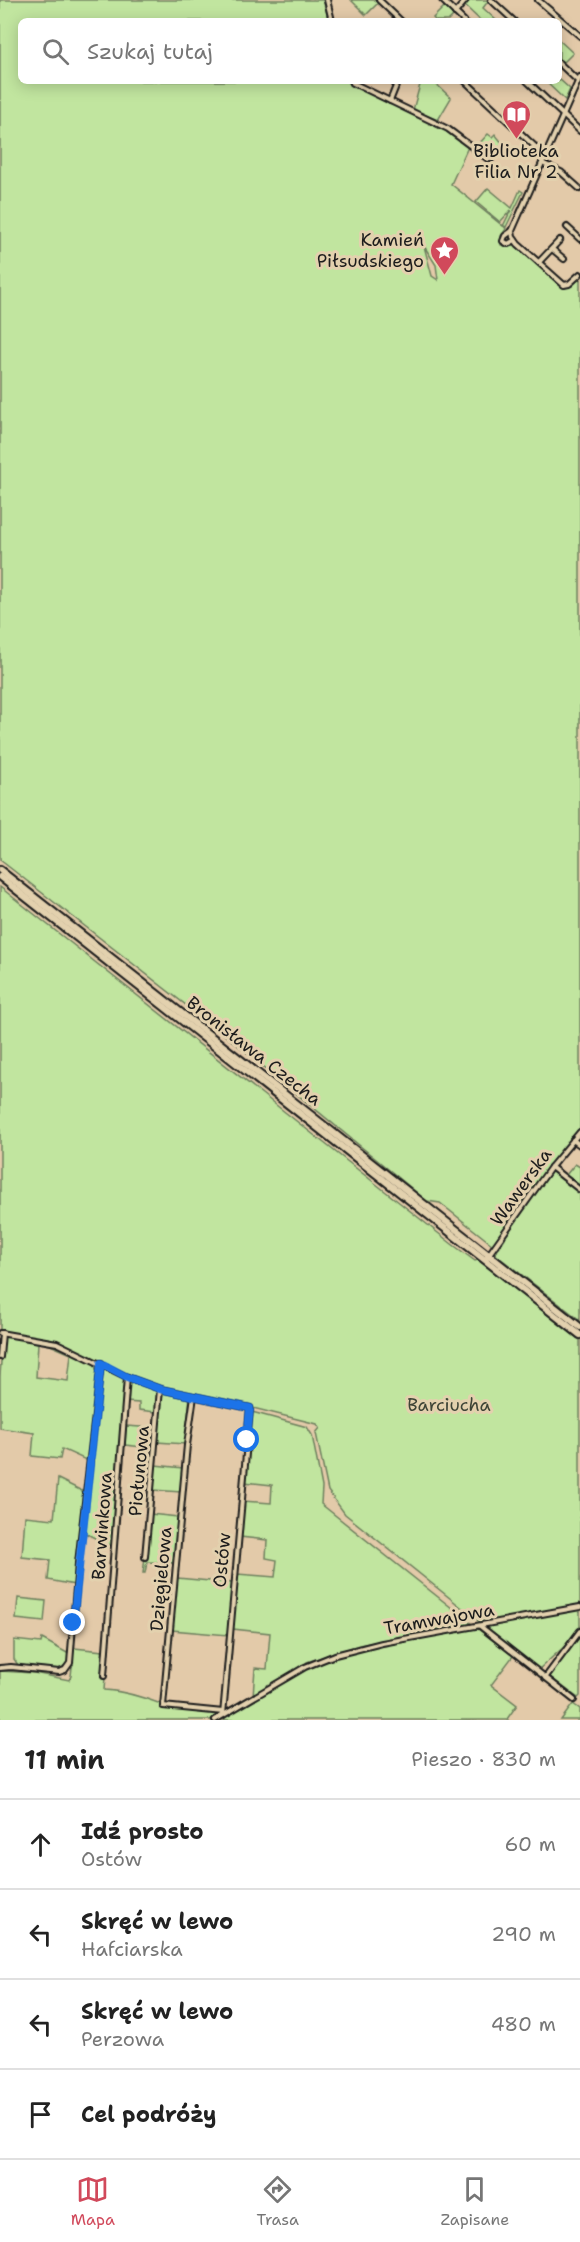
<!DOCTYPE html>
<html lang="pl">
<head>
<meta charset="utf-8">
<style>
  :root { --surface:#fff; --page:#f2f2f2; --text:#222; --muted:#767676; --line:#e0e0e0; --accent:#d1495b }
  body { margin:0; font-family:"Shantell Sans",sans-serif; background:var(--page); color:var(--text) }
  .stop { position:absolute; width:18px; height:18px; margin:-14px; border:4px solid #1a73e8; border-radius:50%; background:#fff }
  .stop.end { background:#1a73e8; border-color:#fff; box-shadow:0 2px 6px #0008 }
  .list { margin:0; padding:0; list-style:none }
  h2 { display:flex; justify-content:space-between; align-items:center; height:78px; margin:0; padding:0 24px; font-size:26px }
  h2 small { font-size:20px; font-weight:400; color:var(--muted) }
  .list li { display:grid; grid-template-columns:39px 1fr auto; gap:18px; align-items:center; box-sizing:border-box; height:90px; padding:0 24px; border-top:2px solid var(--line) }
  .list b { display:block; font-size:22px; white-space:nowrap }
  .list p { margin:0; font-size:20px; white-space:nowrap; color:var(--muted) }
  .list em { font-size:20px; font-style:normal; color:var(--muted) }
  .icon { flex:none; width:33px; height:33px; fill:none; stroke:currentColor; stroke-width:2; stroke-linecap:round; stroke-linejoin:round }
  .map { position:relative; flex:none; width:580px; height:1720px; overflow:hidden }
  .search { position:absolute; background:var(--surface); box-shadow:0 3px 15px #0003; left:18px; right:18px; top:18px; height:66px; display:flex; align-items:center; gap:15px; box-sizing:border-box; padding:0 21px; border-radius:9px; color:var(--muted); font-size:22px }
  .sheet { height:438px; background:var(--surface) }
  nav { display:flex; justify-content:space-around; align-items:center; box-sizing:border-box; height:84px; border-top:2px solid var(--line); background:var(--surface); font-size:16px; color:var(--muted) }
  nav a { display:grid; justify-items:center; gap:3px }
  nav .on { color:var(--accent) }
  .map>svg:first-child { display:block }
  .green { fill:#c1e59f; stroke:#6e805e; stroke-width:1.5; fill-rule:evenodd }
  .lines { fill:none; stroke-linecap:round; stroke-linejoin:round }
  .minor-casing { stroke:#1c1c1c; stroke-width:8 }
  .primary-casing { stroke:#1c1c1c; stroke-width:10 }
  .minor { stroke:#e3d1ae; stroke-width:4 }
  .primary { stroke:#e3d1ae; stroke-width:6 }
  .route { stroke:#1a73e8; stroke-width:8 }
  .labels { text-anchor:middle; stroke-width:6; stroke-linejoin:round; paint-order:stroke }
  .poi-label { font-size:18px; fill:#1c1c1c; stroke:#e3d1ae }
  .street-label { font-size:18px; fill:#1c1c1c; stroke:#e3d1ae }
  .park-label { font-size:18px; fill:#3d4436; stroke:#e3d1ae }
</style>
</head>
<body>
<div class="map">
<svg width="580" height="1720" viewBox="0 0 580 1720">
  <rect width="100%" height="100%" fill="#e3caa9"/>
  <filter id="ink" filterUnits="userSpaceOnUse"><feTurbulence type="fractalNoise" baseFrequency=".0167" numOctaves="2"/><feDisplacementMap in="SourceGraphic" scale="12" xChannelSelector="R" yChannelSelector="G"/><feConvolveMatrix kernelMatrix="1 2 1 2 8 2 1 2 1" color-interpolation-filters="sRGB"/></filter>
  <g filter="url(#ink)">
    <g class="green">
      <path d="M0 0H323L329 21H21V81H349L350 85 438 125 468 147 451 184 503 226 511 210 500 222 476 202 488 188 512 208 520 190 523 192 506 227 504 226 506 229 501 236V245L509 247 515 244 564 288 572 286 580 278V1128L524 1200 493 1245 440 1203 427 1201 241 1048 0 860ZM424 246 436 265 438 280 432 276Z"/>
      <polygon points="351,0 374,0 378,3 366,15"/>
      <polygon points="469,0 489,0 483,8 497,21 481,21 464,5"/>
      <polygon points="445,6 454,15 448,21 436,21 433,18"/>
      <polygon points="559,40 573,53 562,64 559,61"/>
      <polygon points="559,79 570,89 565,100 545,81 559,81"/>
      <polygon points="421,81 433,81 451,98 438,120 413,110"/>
      <polygon points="488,134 492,137 495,134 503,144 489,157 477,146"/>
      <polygon points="0,887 452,1244 475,1261 478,1260 580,1340 580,1605 481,1623 345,1514 328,1491 316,1433 320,1428 317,1424 213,1398 140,1382 60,1343 0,1332"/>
      <polygon points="575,1164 580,1167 580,1187 566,1175"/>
      <polygon points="552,1170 580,1193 580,1320 495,1254 505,1238 504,1235"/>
      <polygon points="3,1334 38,1343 36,1377 68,1381 71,1354 48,1344 62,1347 94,1363 97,1372 88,1461 62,1449 60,1459 32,1456 34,1433 0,1428 0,1376"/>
      <polygon points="102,1367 126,1379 113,1547 83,1532"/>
      <polygon points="128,1380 158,1390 156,1412 139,1410 139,1403 126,1402"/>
      <polygon points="161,1391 190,1396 185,1444 157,1442"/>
      <polygon points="252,1412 307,1427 312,1435 322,1487 321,1504 472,1624 359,1645 307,1662 303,1666 253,1696 255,1668 267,1669 270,1633 233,1629 237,1574 275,1577 277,1560 266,1558 267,1540 240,1537 243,1501 271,1503 272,1485 244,1482"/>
      <polygon points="126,1426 154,1428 152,1448 125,1445"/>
      <polygon points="155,1465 183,1468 181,1492 153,1490"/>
      <polygon points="58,1479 84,1492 75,1585 48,1580 50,1560 22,1557 25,1516 54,1519"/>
      <polygon points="150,1514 178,1517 174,1563 147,1562 145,1573 143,1573 145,1558 147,1558"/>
      <polygon points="177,1578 232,1583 228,1635 172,1630"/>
      <polygon points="18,1598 46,1601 44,1622 16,1619"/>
      <polygon points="580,1609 580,1628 566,1645 539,1669 486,1627 524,1618"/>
      <polygon points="477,1628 513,1656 491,1685 517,1705 507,1719 508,1720 219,1720 307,1667 346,1653"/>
      <polygon points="580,1636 580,1696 578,1698 549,1676"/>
      <polygon points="42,1639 69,1654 68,1663 59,1669 18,1665 14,1659 14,1640 41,1643"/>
      <path d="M74 1648 103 1651 102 1677H105L104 1690C124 1691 142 1697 161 1704L162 1707 218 1713V1716L210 1720H0V1671L34 1673 69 1680 71 1676Z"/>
      <polygon points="573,1704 580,1709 580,1720 561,1720"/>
    </g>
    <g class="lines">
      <defs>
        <g id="minor">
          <polyline points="327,0 332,21"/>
          <polyline points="379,0 401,21"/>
          <polyline points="442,0 464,21"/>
          <polyline points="491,0 514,21"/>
          <polyline points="538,0 580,36"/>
          <polyline points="455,13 466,0"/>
          <polyline points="559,63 578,81"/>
          <polyline points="580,77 512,231 513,237 518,244 564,285 569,284 580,274"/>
          <polyline points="352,81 353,83 448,129 488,159 491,159"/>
          <polyline points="465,81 545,156"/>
          <polyline points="527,81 580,131"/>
          <polyline points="390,101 398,81"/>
          <polyline points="542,163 561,172 580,189"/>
          <polyline points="567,227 580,239"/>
          <polyline points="512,231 505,236 503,241 508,244 515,240"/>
          <polyline points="552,249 564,259"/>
          <polyline points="539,262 560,240"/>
          <polyline points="573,1140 580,1145"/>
          <polyline points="551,1167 580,1190"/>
          <polyline points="487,1257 551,1167 580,1132"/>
          <polyline points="0,1333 57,1343 127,1377 160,1389 250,1408 223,1715"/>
          <polyline points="0,1357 2,1333"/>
          <polyline points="194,1396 187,1445 163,1706 223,1712"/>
          <polyline points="145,1557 160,1389"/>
          <polyline points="480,1626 574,1700"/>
          <polyline points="0,1668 11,1667 59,1672 65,1670 70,1663 78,1563 101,1363"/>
          <polyline points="104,1676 127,1377"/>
          <polyline points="545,1678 580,1631"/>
          <polyline points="215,1720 305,1667 335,1655 382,1643 580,1607"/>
        </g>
        <g id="primary">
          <polyline points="0,870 580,1327"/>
          <polyline points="0,877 580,1335"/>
        </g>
      </defs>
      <use href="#minor" class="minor-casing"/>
      <use href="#primary" class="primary-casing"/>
      <use href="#minor" class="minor"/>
      <use href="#primary" class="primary"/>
    </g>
  </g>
  <g class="lines" filter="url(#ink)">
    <polyline class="route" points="73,1623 101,1363 127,1377 160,1389 250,1408 247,1440"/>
  </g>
  <defs>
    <symbol id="library-pin" viewBox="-11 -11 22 30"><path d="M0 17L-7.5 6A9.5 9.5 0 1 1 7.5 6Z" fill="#d1495b" stroke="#e3d1ae"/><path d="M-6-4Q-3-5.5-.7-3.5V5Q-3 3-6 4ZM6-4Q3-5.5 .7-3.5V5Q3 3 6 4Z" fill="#fff"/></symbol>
    <symbol id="sight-pin" viewBox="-11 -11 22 30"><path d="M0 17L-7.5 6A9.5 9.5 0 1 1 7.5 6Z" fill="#d1495b" stroke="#e3d1ae"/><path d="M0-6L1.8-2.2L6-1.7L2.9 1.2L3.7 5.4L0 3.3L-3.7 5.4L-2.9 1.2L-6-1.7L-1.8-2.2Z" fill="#fff"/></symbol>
  </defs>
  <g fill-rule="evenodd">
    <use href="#library-pin" x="500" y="98" width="33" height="45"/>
    <use href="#sight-pin" x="428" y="234" width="33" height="45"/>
  </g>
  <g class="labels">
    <g class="poi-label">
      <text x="516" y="157">Biblioteka<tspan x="516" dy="21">Filia Nr 2</tspan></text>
      <text x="424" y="246" text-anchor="end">Kamień<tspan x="424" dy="21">Piłsudskiego</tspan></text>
    </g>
    <g class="street-label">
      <text transform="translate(254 1051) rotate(38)" y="6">Bronisława Czecha</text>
      <text transform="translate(521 1187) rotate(-54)" y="6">Wawerska</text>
      <text transform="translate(139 1471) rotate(-85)" y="6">Piołunowa</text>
      <text transform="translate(102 1526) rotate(-86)" y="6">Barwinkowa</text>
      <text transform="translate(222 1560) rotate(-85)" y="6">Ostów</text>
      <text transform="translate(161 1579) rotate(-85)" y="6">Dzięgielowa</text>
      <text transform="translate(439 1619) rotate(-10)" y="6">Tramwajowa</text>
    </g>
    <g class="park-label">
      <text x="449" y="1411">Barciucha</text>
    </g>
  </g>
</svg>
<div class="stop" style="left:247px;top:1440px"></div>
<div class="stop end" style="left:73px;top:1623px"></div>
<div class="search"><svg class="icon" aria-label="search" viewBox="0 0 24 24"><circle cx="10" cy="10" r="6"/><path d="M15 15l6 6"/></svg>Szukaj tutaj</div>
</div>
<section class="sheet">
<h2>11 min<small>Pieszo · 830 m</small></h2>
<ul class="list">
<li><svg class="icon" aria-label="ahead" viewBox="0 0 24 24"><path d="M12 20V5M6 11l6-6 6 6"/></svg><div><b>Idź prosto</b><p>Ostów</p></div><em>60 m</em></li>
<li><svg class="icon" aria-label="left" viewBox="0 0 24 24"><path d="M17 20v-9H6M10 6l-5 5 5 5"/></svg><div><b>Skręć w lewo</b><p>Hafciarska</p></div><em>290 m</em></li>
<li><svg class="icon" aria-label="left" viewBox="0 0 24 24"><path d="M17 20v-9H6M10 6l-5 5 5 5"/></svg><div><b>Skręć w lewo</b><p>Perzowa</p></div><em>480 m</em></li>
<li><svg class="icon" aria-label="arrive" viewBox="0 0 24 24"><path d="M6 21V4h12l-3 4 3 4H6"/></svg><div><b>Cel podróży</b></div></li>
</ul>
</section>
<nav>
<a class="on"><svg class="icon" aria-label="map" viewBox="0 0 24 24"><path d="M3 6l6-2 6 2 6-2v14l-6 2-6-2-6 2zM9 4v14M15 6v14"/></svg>Mapa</a>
<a><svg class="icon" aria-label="directions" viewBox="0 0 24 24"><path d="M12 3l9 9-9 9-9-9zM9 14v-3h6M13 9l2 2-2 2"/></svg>Trasa</a>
<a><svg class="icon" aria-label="saved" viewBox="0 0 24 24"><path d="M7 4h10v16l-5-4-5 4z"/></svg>Zapisane</a>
</nav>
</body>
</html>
